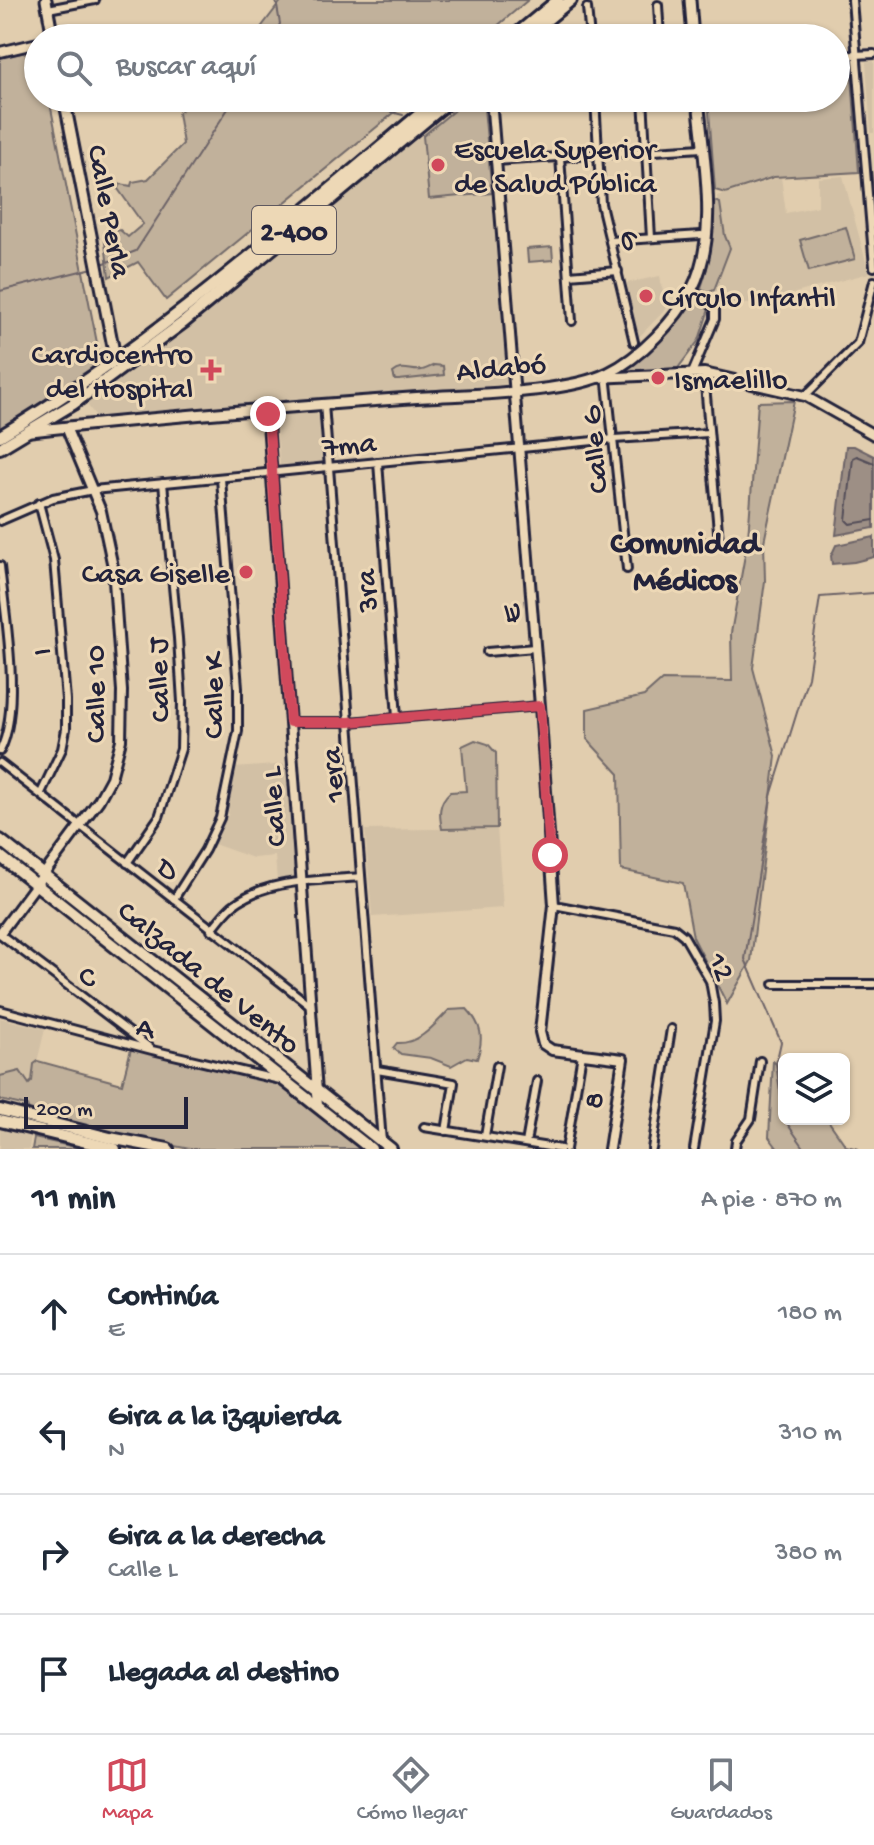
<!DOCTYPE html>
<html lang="es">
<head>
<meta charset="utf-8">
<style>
  :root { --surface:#fff; --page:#f2f2f3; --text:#1f2937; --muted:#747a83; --line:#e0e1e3; --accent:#d1495b }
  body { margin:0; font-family:"Gochi Hand",sans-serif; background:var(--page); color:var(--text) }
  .controls { position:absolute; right:24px; bottom:24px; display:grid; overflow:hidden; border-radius:12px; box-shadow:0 2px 6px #0004 }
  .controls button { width:72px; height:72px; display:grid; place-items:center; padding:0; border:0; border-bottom:2px solid var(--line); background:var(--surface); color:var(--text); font:40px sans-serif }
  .scale { position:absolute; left:24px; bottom:20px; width:164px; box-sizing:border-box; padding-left:8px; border:4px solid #22223b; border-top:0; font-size:22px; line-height:28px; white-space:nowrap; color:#22223b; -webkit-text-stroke:6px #edd8b6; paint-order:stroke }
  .stop { position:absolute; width:24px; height:24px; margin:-18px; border:6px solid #d1495b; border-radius:50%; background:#fff }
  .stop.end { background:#d1495b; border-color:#fff; box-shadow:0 2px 8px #0008 }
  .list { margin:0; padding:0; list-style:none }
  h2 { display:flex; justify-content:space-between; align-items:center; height:104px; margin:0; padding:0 32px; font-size:34px }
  h2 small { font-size:26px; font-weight:400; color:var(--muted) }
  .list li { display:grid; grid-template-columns:52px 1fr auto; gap:24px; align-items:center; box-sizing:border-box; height:120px; padding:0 32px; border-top:2px solid var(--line) }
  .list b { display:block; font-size:30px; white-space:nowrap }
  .list p { margin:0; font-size:26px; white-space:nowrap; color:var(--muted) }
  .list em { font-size:26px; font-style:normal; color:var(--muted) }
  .icon { flex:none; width:44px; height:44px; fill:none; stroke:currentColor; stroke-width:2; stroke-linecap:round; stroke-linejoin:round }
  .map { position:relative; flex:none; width:874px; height:1149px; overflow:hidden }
  .search { position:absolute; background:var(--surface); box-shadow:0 2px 6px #0004; left:24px; right:24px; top:24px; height:88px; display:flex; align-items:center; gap:20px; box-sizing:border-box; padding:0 28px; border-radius:44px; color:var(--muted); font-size:30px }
  .sheet { height:584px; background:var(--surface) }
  nav { display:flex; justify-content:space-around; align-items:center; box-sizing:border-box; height:112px; border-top:2px solid var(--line); background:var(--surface); font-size:22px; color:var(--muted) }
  nav a { display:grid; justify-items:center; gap:4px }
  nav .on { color:var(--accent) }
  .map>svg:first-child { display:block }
  .built { fill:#d2c0a5 }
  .green { fill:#c1b19b; stroke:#726a6b; stroke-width:2 }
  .water { fill:#9d8f85; stroke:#6c6367; stroke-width:2 }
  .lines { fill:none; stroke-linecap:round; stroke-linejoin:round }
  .shore { stroke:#534e59; stroke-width:2 }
  .stream { stroke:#6c6367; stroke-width:2 }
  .minor-casing { stroke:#22223b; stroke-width:12 }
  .tertiary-casing { stroke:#22223b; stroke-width:14 }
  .secondary-casing { stroke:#22223b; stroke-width:15 }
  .primary-casing { stroke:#22223b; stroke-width:16 }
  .trunk-casing { stroke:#22223b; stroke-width:16 }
  .minor { stroke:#edd8b6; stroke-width:6 }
  .tertiary { stroke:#edd8b6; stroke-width:8 }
  .secondary { stroke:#edd8b6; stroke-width:9 }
  .primary { stroke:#edd8b6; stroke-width:10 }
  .trunk { stroke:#edd8b6; stroke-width:10 }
  .route { stroke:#d1495b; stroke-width:10 }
  .poi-dot { fill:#d1495b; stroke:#edd8b6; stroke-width:3 }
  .labels { text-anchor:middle; stroke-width:6; stroke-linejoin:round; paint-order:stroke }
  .shield { fill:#edd8b6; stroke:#5f5960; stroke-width:2 }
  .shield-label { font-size:28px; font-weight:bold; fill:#22223b }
  .poi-label { font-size:30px; fill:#22223b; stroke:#edd8b6; text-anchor:start }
  .street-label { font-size:30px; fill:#22223b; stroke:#edd8b6 }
  .neighbourhood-label { font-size:32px; font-weight:bold; fill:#22223b; stroke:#edd8b6 }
</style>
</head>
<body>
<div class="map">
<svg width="874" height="1149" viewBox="0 0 874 1149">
  <rect width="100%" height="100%" fill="#e1cdae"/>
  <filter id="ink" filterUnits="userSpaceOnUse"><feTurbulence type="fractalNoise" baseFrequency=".0125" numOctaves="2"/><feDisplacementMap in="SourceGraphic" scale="16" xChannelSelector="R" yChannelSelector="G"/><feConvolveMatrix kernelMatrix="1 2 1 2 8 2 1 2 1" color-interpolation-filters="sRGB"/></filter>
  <g filter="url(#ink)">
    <g class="built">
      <polygon points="874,61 874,133 871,133 866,62"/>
      <polygon points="469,98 483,98 509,384 105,419 96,416 91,410 88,406 90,394 258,266"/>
      <polygon points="843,176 869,273 755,304 722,304 711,288 723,254 717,196 781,177 786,213 818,206 818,178"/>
      <polygon points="660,276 666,309 637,339 627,283"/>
      <polygon points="314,411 319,417 322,462 280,465 275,414"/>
      <polygon points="288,764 296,878 277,881 275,856 253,858 214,844 228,815 234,768"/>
      <polygon points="497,828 503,908 372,917 365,830"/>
      <polygon points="0,1018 45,1029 28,1099 0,1092"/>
      <polygon points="0,1126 31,1134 29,1149 0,1149"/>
    </g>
    <g class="green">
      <polygon points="282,0 528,0 483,38 253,38"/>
      <polygon points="38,50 38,98 49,98 98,348 94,365 89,372 0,430 0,57"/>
      <polygon points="851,63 859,172 774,177 725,193 715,190 708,98 836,98 836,64"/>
      <polygon points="195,98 412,98 166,300 138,262 109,277 104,233 120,230 128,237 143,224 118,189 121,184 131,186 132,182 148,179 183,144 178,113"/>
      <polygon points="469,98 483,98 492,193 429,199 423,136"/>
      <path d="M714 201 720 203 725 236 730 248 714 290 708 293 701 288C711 258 715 232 714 201Z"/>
      <polygon points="846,227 855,259 809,271 800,240"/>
      <polygon points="552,247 553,260 528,262 527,249"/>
      <path d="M694 297 709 309 699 340 678 368 619 373C649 350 675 331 694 297Z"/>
      <path d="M434 365 443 366 444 375 399 380H395L393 373C403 364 411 372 422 370 423 370 433 366 434 365Z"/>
      <polygon points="794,401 764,542 765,581 753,668 776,756 751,961 727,1004 693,937 683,883 621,870 619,774 587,739 587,709 644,696 662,680 732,681 731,633 748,538 758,402"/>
      <path d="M475 740 488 744 496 753 497 828 442 829C439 814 438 803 450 792L466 791 462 746Z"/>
      <polygon points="50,885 307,1088 300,1088 46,888"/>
      <path d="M467 1009C482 1025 484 1038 477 1059L467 1057 451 1066 431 1058 401 1054 393 1048 397 1043C420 1044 434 1025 449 1010Z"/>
      <polygon points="132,1045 283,1080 369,1149 190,1149 107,1133 30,1114 27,1106 0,1100 0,1076 20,1071 29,1084 32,1081 34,1064 38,1061 122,1084"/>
      <polygon points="773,1061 784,1072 784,1119 827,1119 846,1146 859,1149 778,1149 769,1137"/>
      <polygon points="34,1138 84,1149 32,1149"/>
    </g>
    <g class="water">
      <polygon points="846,446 854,446 874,456 874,528 836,535"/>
      <polygon points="874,537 874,557 854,562 832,564 831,556 836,545"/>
    </g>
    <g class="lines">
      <polyline class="shore" points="874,463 857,456 853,458 846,520 850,524 874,520"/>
      <g class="stream">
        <polyline points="272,38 280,24 276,0"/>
        <polyline points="338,98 403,115"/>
        <polyline points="102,264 136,251 235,98"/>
        <polyline points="0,291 93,268"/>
        <polyline points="784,1117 776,1064 781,1042 745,959 771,796 808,677 820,597 874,593"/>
        <polyline points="784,1119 805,1149"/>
      </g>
      <defs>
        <g id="minor">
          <polyline points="852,0 874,267"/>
          <polyline points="658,5 660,38"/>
          <polyline points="587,8 590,38"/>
          <polyline points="48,9 95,0"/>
          <polyline points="836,56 874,54"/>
          <polyline points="595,98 601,204 634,342"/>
          <polyline points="643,98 651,238"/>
          <polyline points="560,157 572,321"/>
          <polyline points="495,161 702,148"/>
          <polyline points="610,241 701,235"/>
          <polyline points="569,275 618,271"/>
          <polyline points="692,373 715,319 715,308 692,290"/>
          <polyline points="606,374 627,569"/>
          <polyline points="805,396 858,343 874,281"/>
          <polyline points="324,404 382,1142"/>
          <polyline points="378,462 397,717"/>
          <polyline points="39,503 54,560 66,700 66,729 62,749 41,793"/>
          <polyline points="0,521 53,498 93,490 614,439 708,433"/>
          <polyline points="662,547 719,542 704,373"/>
          <path d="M0 566C5 615 22 708 0 751"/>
          <polyline points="487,652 535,648"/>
          <polyline points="290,722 349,722 540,706"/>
          <polyline points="0,763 311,1006"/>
          <polyline points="127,863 159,817 181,749 182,702 178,638 163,483"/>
          <polyline points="174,899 205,850 220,818 238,731 238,687 221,479"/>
          <polyline points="554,905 674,928 684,936 710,981 714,1003 715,1021 694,1149"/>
          <path d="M211 930C218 922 224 913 232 906 267 878 318 881 361 877"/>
          <polyline points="0,934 150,1048"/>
          <polyline points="774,984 874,984"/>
          <polyline points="0,1010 152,1050 280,1080"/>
          <polyline points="377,1070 454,1083 446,1131"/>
          <polyline points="424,1127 561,1149"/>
          <polyline points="485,1136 497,1066"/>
          <polyline points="526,1143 537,1081"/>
          <polyline points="566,1149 582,1054"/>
          <polyline points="652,1149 671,1029"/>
          <polyline points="735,1149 736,1141 751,1119 760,1061"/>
        </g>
        <g id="tertiary">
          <polyline points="0,52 38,43"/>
          <polyline points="491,98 540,706 554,905 540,1032 543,1044 552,1050 623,1059 609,1149"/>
          <polyline points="596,378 704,373 805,396 874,435"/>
          <polyline points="267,409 318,1106"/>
          <polyline points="0,933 99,800 111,778 121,740 122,691 113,567 101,511 66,427"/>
        </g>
        <g id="secondary">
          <polyline points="46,0 53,38"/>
          <polyline points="690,0 693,38"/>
          <polyline points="64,98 116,362"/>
          <path d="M31 431C157 417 284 407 410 398 461 394 564 395 608 373 640 358 676 320 692 289 720 234 703 157 698 98"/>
        </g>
        <g id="primary">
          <polyline points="0,840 391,1149"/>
          <polyline points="0,856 371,1149"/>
        </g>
        <g id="trunk">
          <polyline points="512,38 558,0"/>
          <polyline points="525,38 571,0"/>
          <path d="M0 436C159 341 297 216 439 98"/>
          <polyline points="0,448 73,404 184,322 453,98"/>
          <polyline points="0,1110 110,1138 168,1149"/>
          <polyline points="0,1121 115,1149"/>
          <polyline points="367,1146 369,1149"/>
        </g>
      </defs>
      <use href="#minor" class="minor-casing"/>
      <use href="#tertiary" class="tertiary-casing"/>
      <use href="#secondary" class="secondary-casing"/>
      <use href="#primary" class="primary-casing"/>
      <use href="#trunk" class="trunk-casing"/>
      <use href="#minor" class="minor"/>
      <use href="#tertiary" class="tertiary"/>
      <use href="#secondary" class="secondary"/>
      <use href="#primary" class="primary"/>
      <use href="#trunk" class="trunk"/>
    </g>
  </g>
  <g class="lines" filter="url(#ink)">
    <polyline class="route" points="268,414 290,722 349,722 540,706 550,855"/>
  </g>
  <g class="poi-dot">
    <circle cx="438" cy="165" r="8"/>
    <circle cx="646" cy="296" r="8"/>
    <path d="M207 358h8v8h8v8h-8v8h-8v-8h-8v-8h8z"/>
    <circle cx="658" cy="378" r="8"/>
    <circle cx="246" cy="572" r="8"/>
  </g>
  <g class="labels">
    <rect class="shield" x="252" y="206" width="84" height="48" rx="6"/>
    <g class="shield-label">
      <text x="294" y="240">2-400</text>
    </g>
    <g class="poi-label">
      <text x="454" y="158">Escuela Superior<tspan x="454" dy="34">de Salud Pública</tspan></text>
      <text x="662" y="306">Círculo Infantil</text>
      <text x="193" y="363" text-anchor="end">Cardiocentro<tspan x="193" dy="34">del Hospital</tspan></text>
      <text x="674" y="388">Ismaelillo</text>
      <text x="230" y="582" text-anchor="end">Casa Giselle</text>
    </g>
    <g class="street-label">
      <text transform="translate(111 211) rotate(79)" y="10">Calle Perla</text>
      <text transform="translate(632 239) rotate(75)" y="10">G</text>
      <text transform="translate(501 366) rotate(-5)" y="10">Aldabó</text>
      <text transform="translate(349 443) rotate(-5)" y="10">7ma</text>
      <text transform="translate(593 450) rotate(-95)" y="10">Calle G</text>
      <text transform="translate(365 591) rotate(-94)" y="10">3ra</text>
      <text transform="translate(509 614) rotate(-95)" y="10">E</text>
      <text transform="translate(40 652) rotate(-95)" y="10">I</text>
      <text transform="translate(157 680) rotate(-92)" y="10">Calle J</text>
      <text transform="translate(94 694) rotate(-90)" y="10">Calle 10</text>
      <text transform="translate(212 696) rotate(-90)" y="10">Calle K</text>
      <text transform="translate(331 775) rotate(-94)" y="10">1era</text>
      <text transform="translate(272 807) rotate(-94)" y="10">Calle L</text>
      <text transform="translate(169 868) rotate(38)" y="10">D</text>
      <text transform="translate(723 966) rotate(66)" y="10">12</text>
      <text transform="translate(89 975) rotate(37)" y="10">C</text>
      <text transform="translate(210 976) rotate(39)" y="10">Calzada de Vento</text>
      <text transform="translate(146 1026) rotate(14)" y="10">A</text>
      <text transform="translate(592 1100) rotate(-81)" y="10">8</text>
    </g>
    <g class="neighbourhood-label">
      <text x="685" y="552">Comunidad<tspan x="685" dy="37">Médicos</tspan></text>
    </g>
  </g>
</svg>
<div class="controls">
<button><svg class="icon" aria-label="layers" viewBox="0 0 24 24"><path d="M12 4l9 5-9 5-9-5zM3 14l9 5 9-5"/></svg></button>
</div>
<div class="scale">200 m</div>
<div class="stop" style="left:550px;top:855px"></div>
<div class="stop end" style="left:268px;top:414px"></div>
<div class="search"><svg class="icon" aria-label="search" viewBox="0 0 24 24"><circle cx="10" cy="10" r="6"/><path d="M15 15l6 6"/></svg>Buscar aquí</div>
</div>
<section class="sheet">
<h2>11 min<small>A pie · 870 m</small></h2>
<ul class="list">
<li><svg class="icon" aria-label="ahead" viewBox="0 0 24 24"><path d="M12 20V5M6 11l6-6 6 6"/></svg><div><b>Continúa</b><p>E</p></div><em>180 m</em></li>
<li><svg class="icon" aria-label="left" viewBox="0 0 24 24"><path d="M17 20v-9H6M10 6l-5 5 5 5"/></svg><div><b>Gira a la izquierda</b><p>N</p></div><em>310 m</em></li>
<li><svg class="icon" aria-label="right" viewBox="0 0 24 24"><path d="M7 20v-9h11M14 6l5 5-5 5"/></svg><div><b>Gira a la derecha</b><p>Calle L</p></div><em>380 m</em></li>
<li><svg class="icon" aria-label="arrive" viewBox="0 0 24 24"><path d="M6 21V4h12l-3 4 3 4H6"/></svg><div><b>Llegada al destino</b></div></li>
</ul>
</section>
<nav>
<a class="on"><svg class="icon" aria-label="map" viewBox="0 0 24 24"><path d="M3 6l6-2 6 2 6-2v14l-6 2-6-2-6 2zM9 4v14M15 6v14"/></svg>Mapa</a>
<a><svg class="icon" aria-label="directions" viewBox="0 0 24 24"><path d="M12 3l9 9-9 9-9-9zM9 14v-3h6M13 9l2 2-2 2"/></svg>Cómo llegar</a>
<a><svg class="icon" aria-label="saved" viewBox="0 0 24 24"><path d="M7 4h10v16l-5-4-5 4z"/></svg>Guardados</a>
</nav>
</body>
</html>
